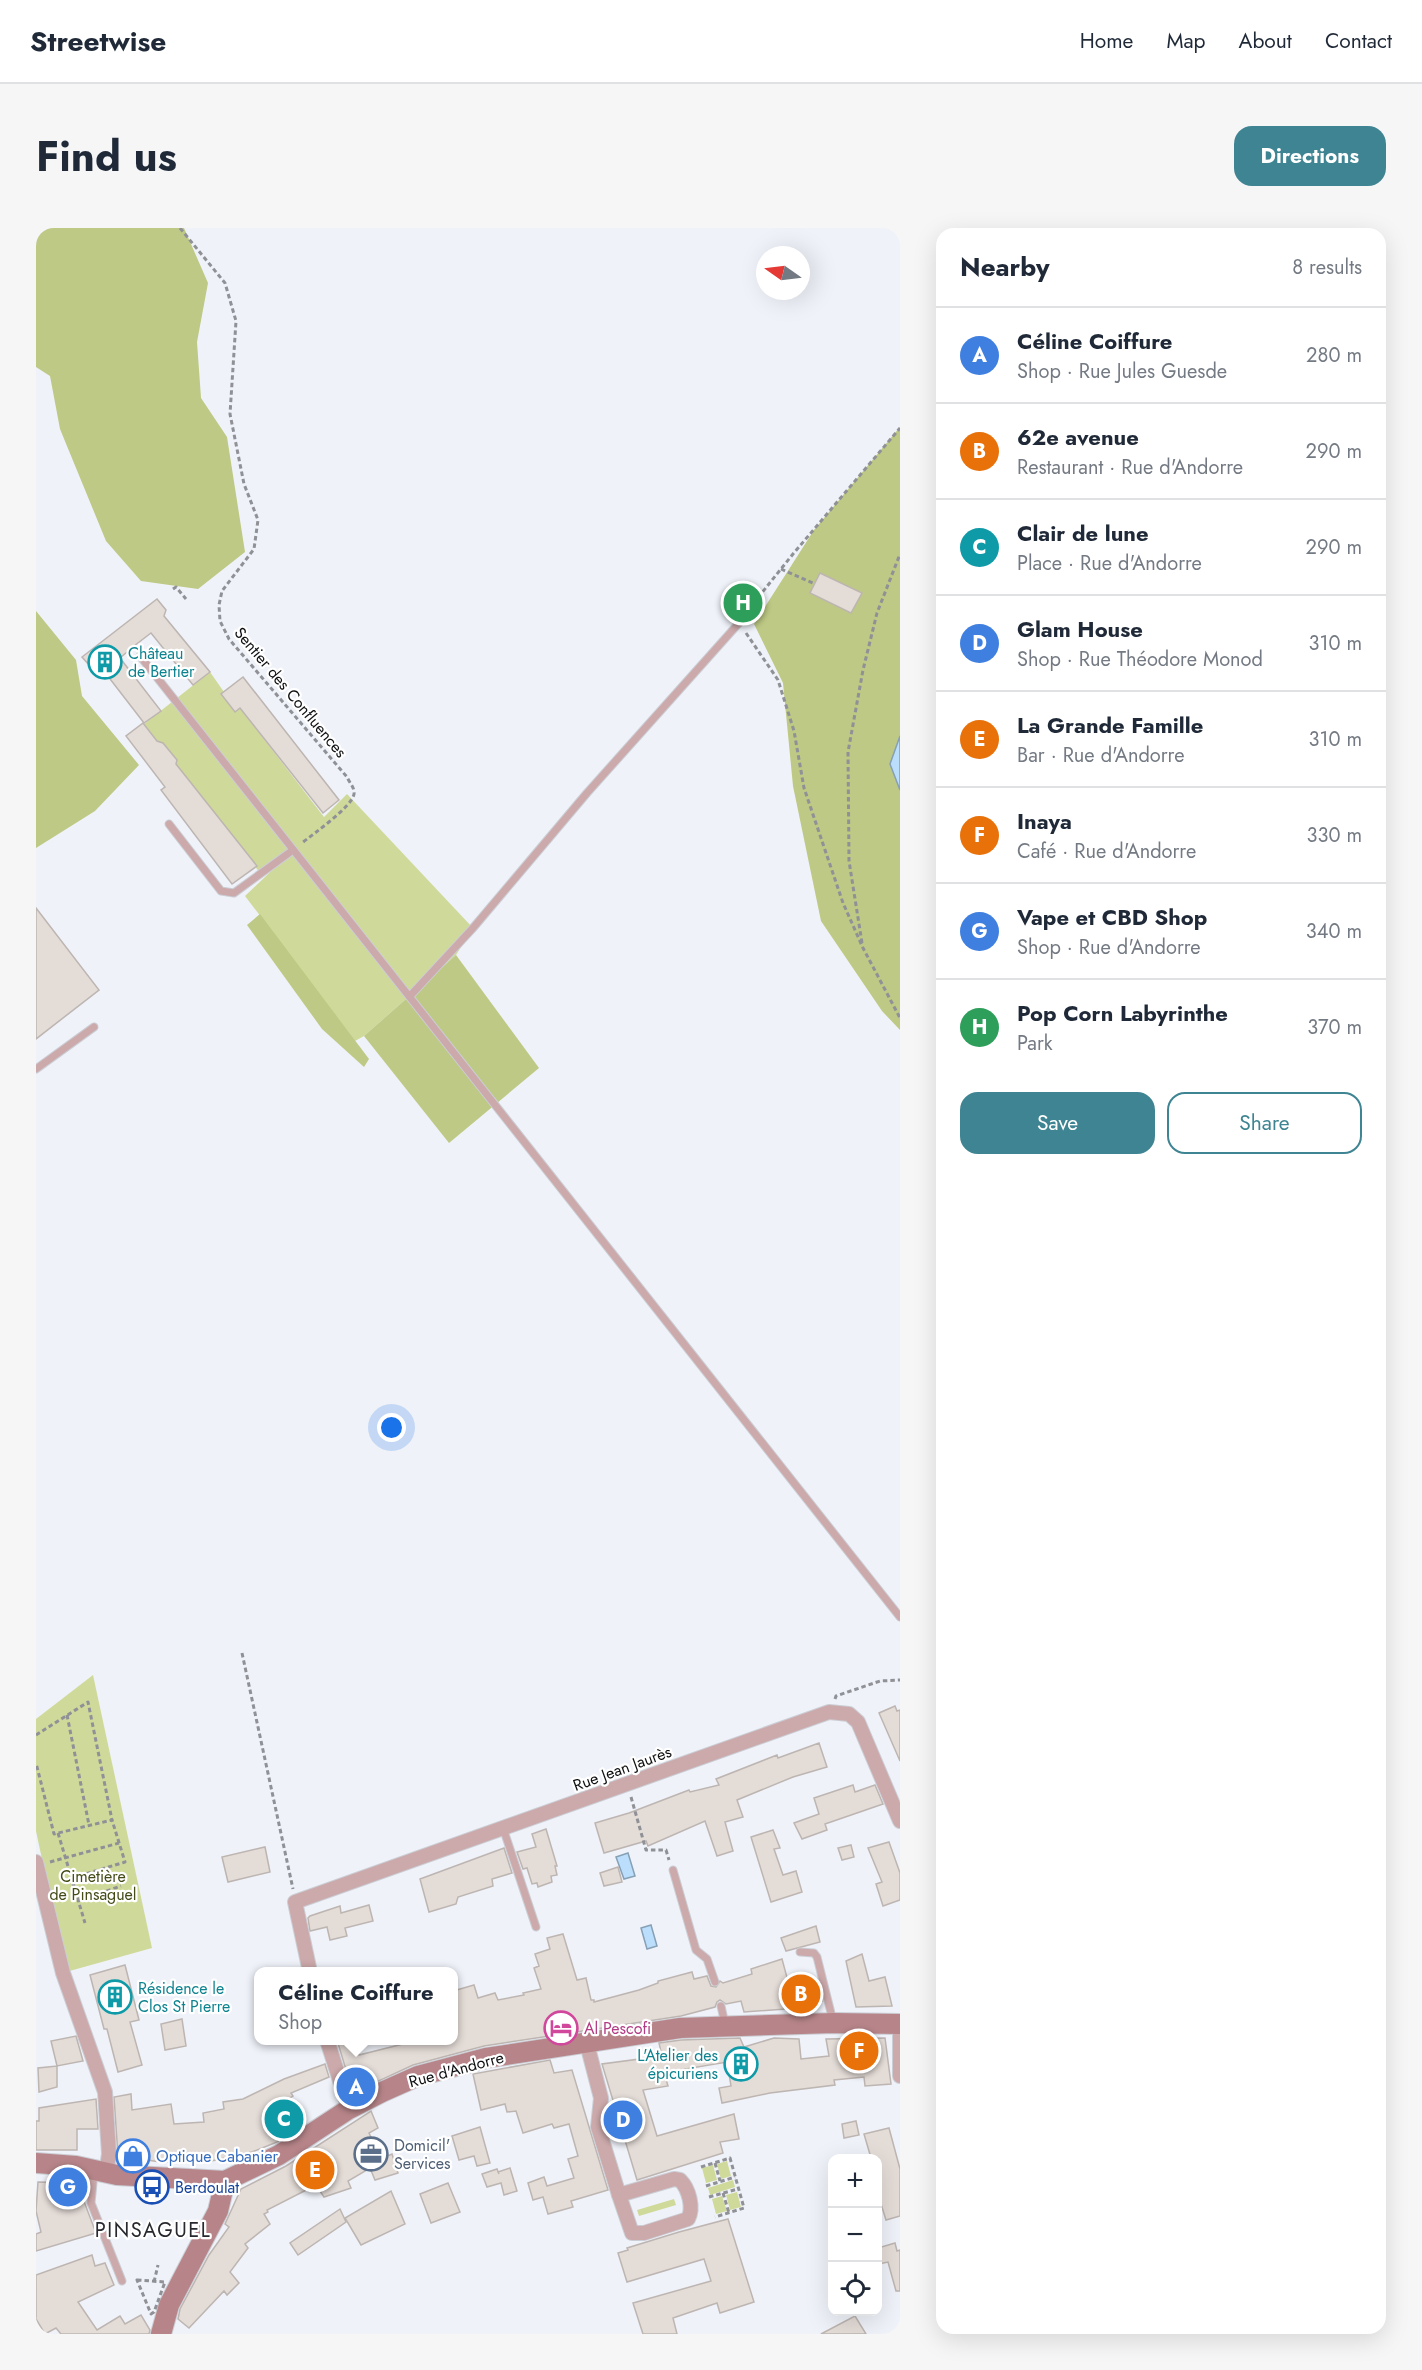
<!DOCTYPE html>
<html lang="en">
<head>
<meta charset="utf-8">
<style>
  :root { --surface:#fff; --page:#f6f6f7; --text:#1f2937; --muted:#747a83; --line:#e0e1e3; --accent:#3f8492 }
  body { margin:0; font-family:Jost,sans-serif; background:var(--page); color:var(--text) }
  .controls { position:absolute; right:18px; bottom:18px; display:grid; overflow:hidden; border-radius:12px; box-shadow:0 6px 24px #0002 }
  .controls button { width:54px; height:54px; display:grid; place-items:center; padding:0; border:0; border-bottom:2px solid var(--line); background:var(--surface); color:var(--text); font:30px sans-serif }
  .compass { position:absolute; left:720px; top:18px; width:54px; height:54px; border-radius:50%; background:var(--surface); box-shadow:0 6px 24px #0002; rotate:284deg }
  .you { position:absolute; left:356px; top:1200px; width:21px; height:21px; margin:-15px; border:4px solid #fff; border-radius:50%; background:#1a73e8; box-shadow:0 0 0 9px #1a73e833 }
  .badge { display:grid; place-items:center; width:39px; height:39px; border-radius:50%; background:var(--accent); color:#fff; font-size:20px; font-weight:700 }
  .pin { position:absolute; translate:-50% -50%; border:3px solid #fff; box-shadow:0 2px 6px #0006 }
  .popup { position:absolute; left:218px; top:1739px; width:204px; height:78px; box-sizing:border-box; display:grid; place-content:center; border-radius:12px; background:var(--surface); filter:drop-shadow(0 2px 4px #0005); font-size:20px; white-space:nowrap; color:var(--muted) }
  .popup b { font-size:22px; color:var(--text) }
  .popup::after { content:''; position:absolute; left:50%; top:100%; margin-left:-12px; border:12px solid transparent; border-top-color:var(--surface) }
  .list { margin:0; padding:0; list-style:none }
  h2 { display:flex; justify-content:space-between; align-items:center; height:78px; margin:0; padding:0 24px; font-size:26px }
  h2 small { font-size:20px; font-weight:400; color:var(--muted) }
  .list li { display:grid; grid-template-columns:39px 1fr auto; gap:18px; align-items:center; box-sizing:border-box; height:96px; padding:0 24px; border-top:2px solid var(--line) }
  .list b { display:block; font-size:22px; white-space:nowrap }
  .list p { margin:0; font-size:20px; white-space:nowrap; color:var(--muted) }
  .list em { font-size:20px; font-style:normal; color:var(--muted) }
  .actions { display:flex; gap:12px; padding:18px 24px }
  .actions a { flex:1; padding:14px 0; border:2px solid var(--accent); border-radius:18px; text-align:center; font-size:21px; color:var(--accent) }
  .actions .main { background:var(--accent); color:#fff }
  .icon { flex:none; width:33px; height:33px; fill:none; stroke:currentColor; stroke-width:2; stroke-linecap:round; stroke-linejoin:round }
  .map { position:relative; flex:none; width:864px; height:2106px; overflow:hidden; border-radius:18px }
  header { display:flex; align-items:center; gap:36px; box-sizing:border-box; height:84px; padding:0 30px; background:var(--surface); border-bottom:2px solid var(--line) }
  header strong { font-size:28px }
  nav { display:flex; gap:33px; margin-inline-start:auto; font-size:21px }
  .intro { display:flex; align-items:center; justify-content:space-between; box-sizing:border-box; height:144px; padding:0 36px }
  h1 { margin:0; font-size:42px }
  .button { padding:15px 27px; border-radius:18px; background:var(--accent); color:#fff; font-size:21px; font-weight:700 }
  main { display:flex; gap:36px; padding:0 36px }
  aside { flex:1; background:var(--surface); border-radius:18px; box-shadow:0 6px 24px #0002 }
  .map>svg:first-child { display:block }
  .green { fill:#cfda9a }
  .forest { fill:#bdc984 }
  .water { fill:#badefb; stroke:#86a0b5; stroke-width:1.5 }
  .building { fill:#e4dcd7; stroke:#bdb5b1; stroke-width:1.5 }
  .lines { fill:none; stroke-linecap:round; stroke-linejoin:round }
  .lane-casing { stroke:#cbced4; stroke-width:9 }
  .street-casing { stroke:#cbced4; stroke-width:16 }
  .secondary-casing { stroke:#cbced4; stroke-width:22 }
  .path { stroke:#8f9196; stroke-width:3; stroke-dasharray:4.5 3; stroke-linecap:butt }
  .lane { stroke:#cca9ab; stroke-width:7 }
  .street { stroke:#cca9ab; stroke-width:14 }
  .secondary { stroke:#b78589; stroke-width:20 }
  .labels { text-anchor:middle; stroke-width:4.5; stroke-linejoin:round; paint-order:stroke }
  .culture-label { font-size:16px; fill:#0d838f; stroke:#fff; text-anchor:start }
  .street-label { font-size:16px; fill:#0e0f11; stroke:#fff }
  .park-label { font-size:16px; fill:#444b17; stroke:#fff }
  .hotel-label { font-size:16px; fill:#b23c85; stroke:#fff; text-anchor:start }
  .service-label { font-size:16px; fill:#4e5e75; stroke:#fff; text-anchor:start }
  .shop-label { font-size:16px; fill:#366cbe; stroke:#fff; text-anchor:start }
  .transit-label { font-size:16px; fill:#164399; stroke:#fff; text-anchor:start }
  .quarter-label { font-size:20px; letter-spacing:1.5px; fill:#27292f; stroke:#fff }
</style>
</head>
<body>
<header>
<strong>Streetwise</strong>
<nav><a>Home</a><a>Map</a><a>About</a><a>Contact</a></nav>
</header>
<div class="intro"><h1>Find us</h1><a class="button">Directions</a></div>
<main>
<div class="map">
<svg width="864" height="2106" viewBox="0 0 864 2106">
  <rect width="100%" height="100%" fill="#eff2f9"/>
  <g class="green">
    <polygon points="174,444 188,464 204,480 288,589 311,566 437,700 420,727 328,808 319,813 209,668 253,626 224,645 139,536 141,532 127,515 123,515 108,496"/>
    <polygon points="57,1447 116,1720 30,1744 0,1603 0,1491"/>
    <polygon points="691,1933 695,1948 685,1951 681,1936"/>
    <polygon points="677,1937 681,1952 670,1955 666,1940"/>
    <polygon points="697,1952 699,1959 674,1967 672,1960"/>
    <polygon points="701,1964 705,1979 694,1982 690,1967"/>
    <polygon points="686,1968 691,1983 680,1986 676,1971"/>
    <polygon points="638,1971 640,1977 603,1988 601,1982"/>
  </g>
  <g class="forest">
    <polygon points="0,0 148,0 172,55 161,114 165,170 191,209 209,324 162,361 105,353 70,313 24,201 14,148 0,139"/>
    <polygon points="864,199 864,508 854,536 864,562 864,802 846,783 785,693 757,558 747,455 718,396 778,302"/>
    <polygon points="0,383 40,432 46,468 103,537 59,583 0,620"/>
    <polygon points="224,686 333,831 328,839 286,801 211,697"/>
    <polygon points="420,727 503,840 413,915 328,808"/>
  </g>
  <g class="water">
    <polygon points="864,508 864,562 854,536"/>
    <polygon points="592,1625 599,1648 588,1651 580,1629"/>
    <polygon points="615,1697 621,1718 611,1721 605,1700"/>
  </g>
  <g class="building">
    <polygon points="784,345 826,365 815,385 774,365"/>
    <polygon points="121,371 130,382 128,388 174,444 157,457 115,405 98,418 84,430 125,483 108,495 71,447 62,447 46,429"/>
    <polygon points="207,449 303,572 287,585 204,480 199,484 185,466"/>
    <polygon points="107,495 121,513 127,515 141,532 140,536 221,638 196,656 125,562 129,559 90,508"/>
    <polygon points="0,680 63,762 0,811"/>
    <polygon points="859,1478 861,1483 864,1482 864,1533 843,1485"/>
    <polygon points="783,1515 791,1539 757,1549 701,1572 707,1589 689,1594 697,1623 681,1628 669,1593 612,1618 610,1613 568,1625 559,1595 593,1585 653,1562 654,1564 683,1557 680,1551 741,1527 742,1530"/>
    <polygon points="817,1557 819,1564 839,1557 847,1576 789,1596 791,1602 766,1611 758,1595 783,1586 778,1570"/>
    <polygon points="510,1601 521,1638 519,1638 521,1647 515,1648 516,1654 502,1659 501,1655 496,1656 491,1640 487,1641 481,1624 500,1619 496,1606"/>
    <polygon points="737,1602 744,1620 738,1621 747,1647 760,1643 766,1664 735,1674 715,1609"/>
    <polygon points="853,1614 864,1645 864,1672 847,1678 840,1656 846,1654 832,1620"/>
    <polygon points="815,1617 818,1629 806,1632 802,1620"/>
    <polygon points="229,1619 234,1644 192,1654 186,1629"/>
    <polygon points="468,1620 476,1645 456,1651 457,1658 422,1669 420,1676 393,1684 384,1651"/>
    <polygon points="582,1639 586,1654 568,1658 564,1645"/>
    <polygon points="333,1677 337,1693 309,1700 311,1708 294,1712 291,1699 274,1703 272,1690 274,1688 304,1678 305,1685"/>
    <polygon points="780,1698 784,1714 750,1723 745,1710"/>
    <polygon points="527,1706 541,1752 550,1750 555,1772 558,1772 558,1774 603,1762 622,1755 622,1753 656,1744 658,1751 671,1748 675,1758 680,1759 684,1753 687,1755 716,1746 715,1741 746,1731 753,1757 781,1751 786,1773 776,1776 777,1779 708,1784 705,1773 690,1776 684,1772 681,1774 679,1779 645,1788 448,1818 377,1837 317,1865 301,1812 319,1812 323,1827 371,1815 370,1812 417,1812 417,1763 438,1757 442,1770 459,1765 462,1772 488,1767 487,1765 505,1761 498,1740 503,1738 499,1726 514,1721 511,1710"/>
    <polygon points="826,1726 833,1753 849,1749 856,1778 820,1779 810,1733"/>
    <polygon points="89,1737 103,1792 94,1794 106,1837 82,1844 71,1801 68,1801 54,1747"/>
    <polygon points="146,1791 150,1818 129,1822 125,1796"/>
    <polygon points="40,1808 47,1833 21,1838 15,1813"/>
    <polygon points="704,1810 708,1819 738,1810 763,1811 765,1831 793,1828 790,1811 849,1810 855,1856 829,1858 828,1849 798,1852 799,1857 734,1865 686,1875 683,1860 695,1858 691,1834 643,1842 644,1848 630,1851 632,1858 607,1862 621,1908 698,1886 703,1911 684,1914 687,1925 601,1952 566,1836 626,1828 623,1815 645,1812"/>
    <polygon points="514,1832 518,1845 536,1842 572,1962 535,1973 537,1979 512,1986 507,1969 497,1972 492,1955 508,1949 511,1958 538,1950 532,1931 542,1928 533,1896 518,1900 516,1896 487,1905 480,1883 471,1884 469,1876 445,1882 437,1846"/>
    <polygon points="289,1836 293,1849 255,1865 257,1868 254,1870 256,1874 253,1876 264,1899 241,1914 216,1924 171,1934 125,1934 82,1928 78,1869 95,1866 96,1882 135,1876 138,1896 168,1894 167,1885 188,1881 187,1874 207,1871 248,1851"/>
    <polygon points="21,1838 21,1859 3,1864 2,1840"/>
    <polygon points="60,1871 62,1901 41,1901 41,1922 0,1922 0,1893 3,1893 3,1880"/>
    <polygon points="335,1883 342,1900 333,1905 345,1931 356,1926 362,1945 339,1952 334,1940 312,1953 315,1960 288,1969 280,1957 231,1982 232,1984 228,1986 234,1996 209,2016 212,2020 194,2044 203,2055 191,2067 188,2063 153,2100 142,2091 144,2081 173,2027 193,1999 189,1996 205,1961 250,1938"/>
    <polygon points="820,1893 823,1907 808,1910 806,1896"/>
    <polygon points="444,1899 454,1935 441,1938 438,1928 423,1932 416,1908"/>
    <polygon points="853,1900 864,1941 864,1988 850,1992 845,1976 842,1976 842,1930 835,1930 828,1906"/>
    <polygon points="474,1940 481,1963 468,1967 465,1955 451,1959 446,1946 461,1941 463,1946 462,1944"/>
    <polygon points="2,1954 41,1955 60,2005 0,2023 0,2006 5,2004 0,1983"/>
    <polygon points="412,1955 424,1984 395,1995 384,1966"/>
    <polygon points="355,1963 369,1996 325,2017 309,1990"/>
    <polygon points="304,1981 310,1994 262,2027 254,2015"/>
    <polygon points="692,1991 718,2074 684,2085 681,2075 637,2090 641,2106 607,2106 597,2075 675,2053 668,2031 591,2054 582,2025 592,2022 591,2020 643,2004"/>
    <polygon points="859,2015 861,2023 864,2022 864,2063 860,2063 852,2034 842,2036 842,2020"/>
    <polygon points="56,2027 59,2038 69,2035 78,2057 42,2074 61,2102 84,2088 89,2096 105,2087 114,2102 113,2106 25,2106 20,2100 9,2106 0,2091 0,2047"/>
    <polygon points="819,2088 830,2106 785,2106"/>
  </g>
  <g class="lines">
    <defs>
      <g id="lane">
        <polyline points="104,428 864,1389"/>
        <polyline points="133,596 185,663 198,665 257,622"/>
        <polyline points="374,768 437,700 551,565 703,395"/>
        <polyline points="0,841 58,799"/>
        <polyline points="467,1600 500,1699"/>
        <polyline points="637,1642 660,1722 671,1731 679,1754"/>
        <polyline points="764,1724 778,1725 781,1729 797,1793"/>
        <polyline points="685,1778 689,1796"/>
        <polyline points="58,1945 55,1975 86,2053"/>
      </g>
      <g id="street">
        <polyline points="0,1634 27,1745 69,1864 73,1926 70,1946"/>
        <polyline points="274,1744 259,1674 793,1484 813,1486 822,1494 864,1593"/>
        <polyline points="864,1797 864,1848"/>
        <polyline points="291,1812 313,1881"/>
        <polyline points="551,1816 565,1870 562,1899 583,1967"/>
        <path d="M638 1951 644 1952C653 1961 658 1980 652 1991L608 2005H596L583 1967Z"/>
      </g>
      <g id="secondary">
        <polyline points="0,1935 40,1938 81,1947 189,1953 243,1927 313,1881 346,1864 382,1848 450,1830 644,1800 798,1795 864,1796"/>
        <polyline points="125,2106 133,2077 182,1983 189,1953"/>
      </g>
    </defs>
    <use href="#lane" class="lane-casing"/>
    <use href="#street" class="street-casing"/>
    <use href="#secondary" class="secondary-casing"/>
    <g class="path">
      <path d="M144 0 189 55 200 93 194 186 208 256 222 292 218 321 186 363 183 377 184 393 193 411 311 549C313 554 319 560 318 566 316 579 277 606 266 615"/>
      <polyline points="745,341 779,356"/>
      <polyline points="137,361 140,359 150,371"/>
      <polyline points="708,387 757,326 864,200"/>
      <polyline points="710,405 742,452 758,503 768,560 807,675 827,720 864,790"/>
      <polyline points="826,715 813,633 812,524 827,442 841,385 864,326"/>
      <polyline points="206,1425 257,1661"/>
      <polyline points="799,1471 800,1468 844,1453 864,1452"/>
      <polyline points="31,1487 53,1597"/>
      <polyline points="0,1507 52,1474 76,1592 18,1606 0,1535"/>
      <polyline points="595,1569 610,1622 630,1622 633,1632"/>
      <polyline points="22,1605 49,1695"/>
      <polyline points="14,1634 83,1615"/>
      <polyline points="36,1650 89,1634 76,1592"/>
      <polyline points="42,1673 85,1658"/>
      <polyline points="679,1935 684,1953"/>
      <polyline points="665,1939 694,1930 708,1980 679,1989"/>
      <polyline points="670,1958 699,1949"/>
      <polyline points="687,1965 693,1985"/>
      <polyline points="673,1969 702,1961"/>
      <polygon points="101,2052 129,2054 118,2084 115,2086"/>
      <polyline points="118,2054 122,2037"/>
    </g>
    <use href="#lane" class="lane"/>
    <use href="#street" class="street"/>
    <use href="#secondary" class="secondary"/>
  </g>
  <defs>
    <symbol id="building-ring" viewBox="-11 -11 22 22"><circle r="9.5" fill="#fff" stroke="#0f9aa8" stroke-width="1.5"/><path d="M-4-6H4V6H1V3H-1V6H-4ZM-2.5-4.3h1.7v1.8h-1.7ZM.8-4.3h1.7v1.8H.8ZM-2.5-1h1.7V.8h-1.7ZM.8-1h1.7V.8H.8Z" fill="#0f9aa8"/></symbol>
    <symbol id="hotel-ring" viewBox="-11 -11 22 22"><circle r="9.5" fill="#fff" stroke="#d1479c" stroke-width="1.5"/><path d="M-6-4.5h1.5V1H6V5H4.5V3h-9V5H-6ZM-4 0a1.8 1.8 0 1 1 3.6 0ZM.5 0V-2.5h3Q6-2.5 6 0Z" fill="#d1479c"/></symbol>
    <symbol id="office-ring" viewBox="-11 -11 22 22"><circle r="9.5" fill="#fff" stroke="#5c6f8a" stroke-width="1.5"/><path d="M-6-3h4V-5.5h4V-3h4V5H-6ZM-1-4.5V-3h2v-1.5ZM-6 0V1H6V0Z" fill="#5c6f8a"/></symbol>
    <symbol id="shop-ring" viewBox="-11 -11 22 22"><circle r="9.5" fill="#fff" stroke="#3f7fe0" stroke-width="1.5"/><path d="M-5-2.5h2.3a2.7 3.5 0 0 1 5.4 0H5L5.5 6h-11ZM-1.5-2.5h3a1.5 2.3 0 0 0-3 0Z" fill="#3f7fe0"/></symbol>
    <symbol id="bus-ring" viewBox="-11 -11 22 22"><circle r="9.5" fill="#fff" stroke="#1a4fb4" stroke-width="1.5"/><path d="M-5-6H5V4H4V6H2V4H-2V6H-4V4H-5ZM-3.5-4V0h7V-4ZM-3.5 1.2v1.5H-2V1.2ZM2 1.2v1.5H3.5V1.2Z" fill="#1a4fb4"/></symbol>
  </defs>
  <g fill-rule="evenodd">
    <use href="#building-ring" x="50" y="415" width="38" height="38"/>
    <use href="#building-ring" x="60" y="1750" width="38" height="38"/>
    <use href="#hotel-ring" x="506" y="1781" width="38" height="38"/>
    <use href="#building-ring" x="686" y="1817" width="38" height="38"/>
    <use href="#office-ring" x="316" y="1907" width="38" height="38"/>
    <use href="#shop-ring" x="78" y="1909" width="38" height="38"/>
    <use href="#bus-ring" x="97" y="1940" width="38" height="38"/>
  </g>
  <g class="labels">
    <g class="culture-label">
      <text x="92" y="431">Château<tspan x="92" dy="18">de Bertier</tspan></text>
      <text x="102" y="1766">Résidence le<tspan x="102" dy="18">Clos St Pierre</tspan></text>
      <text x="682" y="1833" text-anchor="end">L'Atelier des<tspan x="682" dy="18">épicuriens</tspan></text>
    </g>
    <g class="street-label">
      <text transform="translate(255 464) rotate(50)" y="6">Sentier des Confluences</text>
      <text transform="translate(586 1540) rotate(-20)" y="6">Rue Jean Jaurès</text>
      <text transform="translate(420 1841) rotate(-15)" y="6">Rue d'Andorre</text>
    </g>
    <g class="park-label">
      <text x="57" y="1654">Cimetière<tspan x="57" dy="18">de Pinsaguel</tspan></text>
    </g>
    <g class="hotel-label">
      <text x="548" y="1806">Al Pescofi</text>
    </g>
    <g class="service-label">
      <text x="358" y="1923">Domicil'<tspan x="358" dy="18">Services</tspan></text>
    </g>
    <g class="shop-label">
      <text x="120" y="1934">Optique Cabanier</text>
    </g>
    <g class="transit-label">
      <text x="139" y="1965">Berdoulat</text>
    </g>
    <g class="quarter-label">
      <text x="117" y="2009">PINSAGUEL</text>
    </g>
  </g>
</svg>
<div class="controls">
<button>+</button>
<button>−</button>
<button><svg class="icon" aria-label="locate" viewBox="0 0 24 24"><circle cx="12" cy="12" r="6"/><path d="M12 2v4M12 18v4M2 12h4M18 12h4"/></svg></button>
</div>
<svg class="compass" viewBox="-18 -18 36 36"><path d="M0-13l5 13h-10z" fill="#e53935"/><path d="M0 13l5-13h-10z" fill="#747a83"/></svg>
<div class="you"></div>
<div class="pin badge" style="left:320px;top:1859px;background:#3f7fe0">A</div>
<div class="popup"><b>Céline Coiffure</b>Shop</div>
<div class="pin badge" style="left:765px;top:1766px;background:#e8710a">B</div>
<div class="pin badge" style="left:248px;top:1891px;background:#0f9aa8">C</div>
<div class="pin badge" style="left:587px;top:1892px;background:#3f7fe0">D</div>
<div class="pin badge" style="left:279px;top:1942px;background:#e8710a">E</div>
<div class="pin badge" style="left:823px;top:1823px;background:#e8710a">F</div>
<div class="pin badge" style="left:32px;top:1959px;background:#3f7fe0">G</div>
<div class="pin badge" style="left:707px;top:375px;background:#2e9e5b">H</div>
</div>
<aside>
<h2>Nearby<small>8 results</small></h2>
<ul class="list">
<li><span class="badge" style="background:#3f7fe0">A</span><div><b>Céline Coiffure</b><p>Shop · Rue Jules Guesde</p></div><em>280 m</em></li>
<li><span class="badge" style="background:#e8710a">B</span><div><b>62e avenue</b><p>Restaurant · Rue d'Andorre</p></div><em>290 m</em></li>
<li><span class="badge" style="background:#0f9aa8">C</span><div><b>Clair de lune</b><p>Place · Rue d'Andorre</p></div><em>290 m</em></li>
<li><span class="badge" style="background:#3f7fe0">D</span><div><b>Glam House</b><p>Shop · Rue Théodore Monod</p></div><em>310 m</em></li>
<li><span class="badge" style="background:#e8710a">E</span><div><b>La Grande Famille</b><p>Bar · Rue d'Andorre</p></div><em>310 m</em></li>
<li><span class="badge" style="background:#e8710a">F</span><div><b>Inaya</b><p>Café · Rue d'Andorre</p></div><em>330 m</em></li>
<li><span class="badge" style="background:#3f7fe0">G</span><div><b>Vape et CBD Shop</b><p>Shop · Rue d'Andorre</p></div><em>340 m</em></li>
<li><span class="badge" style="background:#2e9e5b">H</span><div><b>Pop Corn Labyrinthe</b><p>Park</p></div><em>370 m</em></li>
</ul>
<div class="actions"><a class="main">Save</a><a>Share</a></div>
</aside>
</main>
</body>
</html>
